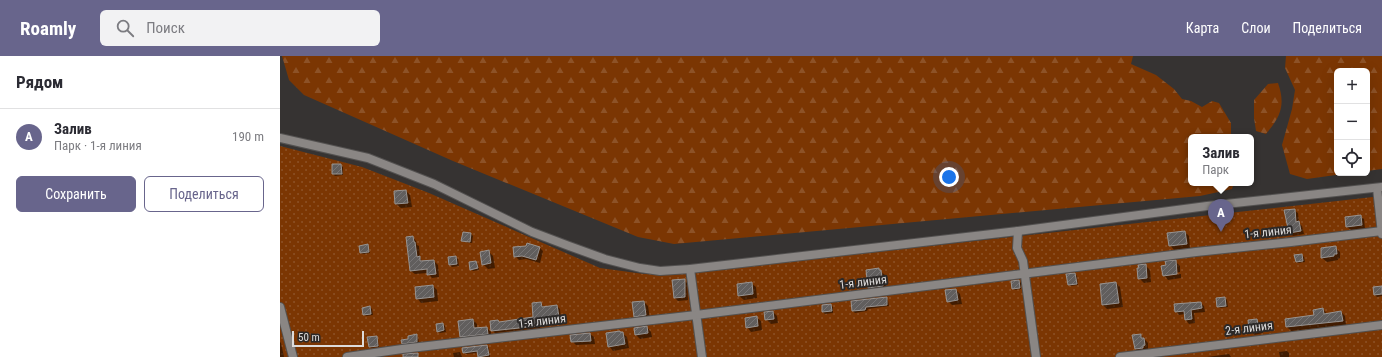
<!DOCTYPE html>
<html lang="ru">
<head>
<meta charset="utf-8">
<style>
  :root { --surface:#fff; --page:#f2f2f3; --text:#2b2b33; --muted:#7c7c81; --line:#e1e1e2; --accent:#68658c }
  body { margin:0; font-family:"Roboto Condensed",sans-serif; background:var(--page); color:var(--text) }
  .controls { position:absolute; right:12px; top:12px; display:grid; overflow:hidden; border-radius:6px; box-shadow:0 4px 16px #0002 }
  .controls button { width:36px; height:36px; display:grid; place-items:center; padding:0; border:0; border-bottom:1px solid var(--line); background:var(--surface); color:var(--text); font:20px sans-serif }
  .scale { position:absolute; left:12px; bottom:10px; width:72px; box-sizing:border-box; padding-left:4px; border:2px solid #dddbda; border-top:0; font-size:11px; line-height:14px; white-space:nowrap; color:#dddbda; -webkit-text-stroke:3px #2c2928; paint-order:stroke }
  .you { position:absolute; left:669px; top:121px; width:14px; height:14px; margin:-10px; border:3px solid #fff; border-radius:50%; background:#1a73e8; box-shadow:0 0 0 6px #1a73e833 }
  .badge { display:grid; place-items:center; width:26px; height:26px; border-radius:50%; background:var(--accent); color:#fff; font-size:13px; font-weight:700 }
  .pin { position:absolute; translate:-50% -33px; filter:drop-shadow(0 1px 2px #0008) }
  .pin::after { content:''; position:absolute; top:21px; width:14px; height:12px; background:inherit; clip-path:polygon(0 0,100% 0,50% 100%) }
  .popup { position:absolute; left:908px; top:78px; width:66px; height:52px; box-sizing:border-box; display:grid; place-content:center; border-radius:6px; background:var(--surface); filter:drop-shadow(0 1px 3px #0005); font-size:13px; white-space:nowrap; color:var(--muted) }
  .popup b { font-size:15px; color:var(--text) }
  .popup::after { content:''; position:absolute; left:50%; top:100%; margin-left:-8px; border:8px solid transparent; border-top-color:var(--surface) }
  .list { margin:0; padding:0; list-style:none }
  h2 { display:flex; justify-content:space-between; align-items:center; height:52px; margin:0; padding:0 16px; font-size:17px }
  h2 small { font-size:13px; font-weight:400; color:var(--muted) }
  .list li { display:grid; grid-template-columns:26px 1fr auto; gap:12px; align-items:center; box-sizing:border-box; height:56px; padding:0 16px; border-top:1px solid var(--line) }
  .list b { display:block; font-size:15px; white-space:nowrap }
  .list p { margin:0; font-size:13px; white-space:nowrap; color:var(--muted) }
  .list em { font-size:13px; font-style:normal; color:var(--muted) }
  .actions { display:flex; gap:8px; padding:12px 16px }
  .actions a { flex:1; padding:9px 0; border:1px solid var(--accent); border-radius:6px; text-align:center; font-size:14px; color:var(--accent) }
  .actions .main { background:var(--accent); color:#fff }
  .icon { flex:none; width:22px; height:22px; fill:none; stroke:currentColor; stroke-width:2; stroke-linecap:round; stroke-linejoin:round }
  .map { position:relative; flex:none; width:1102px; height:301px; overflow:hidden }
  header { display:flex; align-items:center; gap:24px; box-sizing:border-box; height:56px; padding:0 20px; background:var(--accent); color:#fff }
  header strong { font-size:19px }
  nav { display:flex; gap:22px; margin-inline-start:auto; font-size:14px }
  .search { width:280px; height:36px; background:var(--page); display:flex; align-items:center; gap:10px; box-sizing:border-box; padding:0 14px; border-radius:6px; color:var(--muted); font-size:15px }
  main { display:flex }
  aside { flex:1; background:var(--surface) }
  .map>svg:first-child { display:block }
  .grass { fill:url(#grass-dots) }
  .forest { fill:url(#forest-firs) }
  .shadow { fill:#0007 }
  .building { fill:url(#building-hatch); stroke:#989492 }
  .lines { fill:none; stroke-linecap:round; stroke-linejoin:round }
  .minor-casing { stroke:#535150; stroke-width:10 }
  .minor { stroke:#8a8684; stroke-width:8 }
  .labels { text-anchor:middle; stroke-width:4; stroke-linejoin:round; paint-order:stroke }
  .street-label { font-size:12px; fill:#dddbda; stroke:#2c2928 }
</style>
</head>
<body>
<header>
<strong>Roamly</strong>
<div class="search"><svg class="icon" aria-label="search" viewBox="0 0 24 24"><circle cx="10" cy="10" r="6"/><path d="M15 15l6 6"/></svg>Поиск</div>
<nav><a>Карта</a><a>Слои</a><a>Поделиться</a></nav>
</header>
<main>
<aside>
<h2>Рядом<small></small></h2>
<ul class="list">
<li><span class="badge">A</span><div><b>Залив</b><p>Парк · 1-я линия</p></div><em>190 m</em></li>
</ul>
<div class="actions"><a class="main">Сохранить</a><a>Поделиться</a></div>
</aside>
<div class="map">
<svg width="1102" height="301" viewBox="0 0 1102 301">
  <defs>
    <pattern id="grass-dots" width="8" height="8" patternUnits="userSpaceOnUse"><rect width="8" height="8" fill="#7b3603"/><path d="M2 2h.1M6 6h.1" fill="none" stroke="#8d5227" stroke-width="1.8" stroke-linecap="round"/></pattern>
    <pattern id="forest-firs" width="22" height="20" patternUnits="userSpaceOnUse"><rect width="22" height="20" fill="#7b3603"/><path d="M5 1l3.5 6h-7zM16 11l3.5 6h-7z" fill="#8d5227"/></pattern>
    <pattern id="building-hatch" width="6" height="6" patternUnits="userSpaceOnUse"><rect width="6" height="6" fill="#615e5d"/><path d="M-1 1l2-2M0 6l6-6M5 7l2-2" fill="none" stroke="#777474"/></pattern>
  </defs>
  <rect width="100%" height="100%" fill="#363332"/>
  <polygon class="grass" points="0,90 82,111 149,137 320,212 364,218 415,216 1102,140 1102,301 0,301"/>
  <g class="forest">
    <polygon points="2,0 853,0 851,8 876,19 894,33 902,43 911,45 922,51 932,45 939,47 951,67 951,81 911,81 911,127 954,127 952,133 920,140 394,188 358,181 173,105 24,39 9,24"/>
    <polygon points="1006,0 1102,0 1102,113 1087,115 1087,15 1057,15 1057,117 1070,117 1027,123 1010,118 1002,89 1012,53 1015,34 1005,12"/>
    <path d="M998 27C1006 50 1000 61 986 78L976 75 974 62V44L988 28Z"/>
  </g>
  <g class="shadow">
    <polygon points="61,109 63,111 63,119 55,120 53,118"/>
    <polygon points="126,135 130,139 132,151 121,152 116,148"/>
    <polygon points="1014,154 1018,157 1019,167 1022,170 1024,178 1013,180 1010,177"/>
    <polygon points="1080,160 1084,163 1085,173 1071,174 1067,171"/>
    <polygon points="905,176 909,180 910,192 894,194 890,189"/>
    <polygon points="184,177 191,178 193,180 192,187 184,186 182,184"/>
    <polygon points="133,181 136,185 137,189 139,190 140,202 143,206 154,205 158,209 159,221 152,222 148,217 135,218 131,215"/>
    <polygon points="87,190 89,192 90,197 83,198 81,197"/>
    <polygon points="1055,191 1060,196 1060,202 1058,203 1058,204 1047,206 1042,202"/>
    <polygon points="260,192 263,195 260,207 246,203 239,204 235,200"/>
    <polygon points="209,196 213,200 215,212 208,213 203,208"/>
    <polygon points="1022,199 1024,201 1025,206 1018,207 1016,205"/>
    <polygon points="176,201 178,203 179,210 172,211 170,209"/>
    <polygon points="895,205 900,210 900,216 886,218 886,220 901,218 901,222 888,224 884,219"/>
    <polygon points="196,206 198,208 199,214 193,215 191,213"/>
    <polygon points="865,209 870,214 871,226 864,227 859,222 860,212"/>
    <polygon points="600,215 605,219 607,234 594,236 589,231"/>
    <polygon points="795,218 797,220 798,229 791,230 789,228"/>
    <polygon points="404,224 407,227 408,244 398,245 395,242 393,225"/>
    <polygon points="739,225 741,227 741,233 735,234 733,232"/>
    <polygon points="471,227 476,231 477,242 464,244 459,240"/>
    <polygon points="836,227 840,231 843,251 827,253 823,249"/>
    <polygon points="153,230 157,234 158,245 141,247 137,242"/>
    <polygon points="1102,232 1102,240 1097,241 1095,239"/>
    <polygon points="676,234 680,238 682,248 672,249 668,245"/>
    <polygon points="606,242 608,244 609,250 588,253 587,255 575,257 573,255"/>
    <polygon points="945,242 947,244 948,251 940,252 938,250"/>
    <polygon points="364,246 368,250 370,263 359,265 355,260"/>
    <polygon points="261,247 264,251 277,250 280,253 281,264 260,266 260,272 215,277 212,274 218,265 220,267 254,262"/>
    <polygon points="921,247 924,250 925,256 914,257 915,267 909,268 906,264 905,258 899,259 896,255"/>
    <polygon points="551,249 553,251 553,257 545,258 543,256"/>
    <polygon points="90,251 92,253 93,259 86,260 84,258"/>
    <polygon points="1043,253 1047,258 1061,256 1065,260 1066,269 1011,275 1007,271 1035,260"/>
    <polygon points="493,256 497,260 498,267 491,268 486,263"/>
    <polygon points="476,261 481,265 482,274 471,276 467,271"/>
    <polygon points="193,264 197,268 197,273 207,272 211,276 211,281 185,284 181,280"/>
    <polygon points="977,264 981,268 983,277 974,279 970,274"/>
    <polygon points="163,268 165,270 166,276 160,277 158,275"/>
    <polygon points="367,271 371,276 372,281 360,283 356,279"/>
    <polygon points="342,277 347,281 349,292 333,295 329,290"/>
    <polygon points="310,278 314,281 315,288 296,289 292,285"/>
    <polygon points="136,279 138,281 139,287 125,289 123,287"/>
    <polygon points="861,279 868,287 868,293 866,293 866,296 859,297 855,293"/>
    <polygon points="96,281 98,283 99,291 91,292 89,290"/>
    <polygon points="0,286 1,287 4,301 0,301"/>
    <polygon points="207,290 209,292 210,301 199,301 198,297 186,298 184,296"/>
    <polygon points="1007,295 1009,297 1009,301 1000,301 999,296"/>
    <polygon points="180,296 182,301 174,301 173,297"/>
    <polygon points="949,298 951,301 927,301"/>
  </g>
  <g class="building">
    <polygon points="52,108 61,108 62,118 52,118"/>
    <polygon points="126,134 128,147 115,148 114,135"/>
    <polygon points="1015,153 1016,166 1019,165 1021,175 1009,177 1004,154"/>
    <polygon points="1081,159 1082,169 1066,171 1065,161"/>
    <polygon points="905,175 907,188 889,190 887,177"/>
    <polygon points="183,176 191,177 190,186 181,185"/>
    <polygon points="133,180 134,186 135,186 137,201 140,200 140,205 154,204 156,218 147,219 147,213 130,215 126,181"/>
    <polygon points="247,187 260,191 256,204 242,200 234,201 233,191 246,190"/>
    <polygon points="88,188 89,196 80,197 79,190"/>
    <polygon points="1056,190 1057,198 1054,198 1054,200 1041,202 1041,192"/>
    <polygon points="209,194 211,207 202,209 200,196"/>
    <polygon points="1022,198 1023,205 1016,206 1014,199"/>
    <polygon points="176,200 177,208 169,209 168,201"/>
    <polygon points="896,204 897,218 883,220 881,210 886,209 885,205"/>
    <polygon points="196,205 198,212 190,214 189,206"/>
    <polygon points="866,208 867,222 858,223 857,212 859,212 858,209"/>
    <polygon points="599,212 599,214 601,214 603,230 588,232 586,214"/>
    <polygon points="795,217 797,228 788,229 786,218"/>
    <polygon points="405,223 405,241 394,242 392,224"/>
    <polygon points="739,224 740,232 732,233 731,225"/>
    <polygon points="472,226 473,238 458,240 457,228"/>
    <polygon points="836,226 839,247 822,249 820,228"/>
    <polygon points="153,229 154,241 136,243 135,231"/>
    <polygon points="1102,230 1102,238 1094,239 1093,231"/>
    <polygon points="676,233 678,244 667,246 665,234"/>
    <polygon points="607,241 607,249 586,251 585,254 572,255 571,245"/>
    <polygon points="945,241 946,250 937,251 936,242"/>
    <polygon points="364,245 366,259 354,261 352,246"/>
    <polygon points="261,246 262,251 277,249 279,261 258,264 258,270 211,275 210,265 218,264 219,266 253,261 252,247"/>
    <polygon points="921,246 922,252 911,254 912,263 905,264 904,255 895,256 894,248"/>
    <polygon points="551,248 552,255 542,256 542,249"/>
    <polygon points="90,250 91,258 83,259 82,252"/>
    <polygon points="1043,252 1044,258 1061,255 1063,265 1006,271 1005,263 1034,259 1033,254"/>
    <polygon points="493,255 494,263 485,264 484,256"/>
    <polygon points="477,260 478,270 466,272 465,262"/>
    <polygon points="193,263 194,272 207,271 208,278 180,281 178,265"/>
    <polygon points="977,263 979,273 969,275 968,264"/>
    <polygon points="163,267 164,274 157,276 156,268"/>
    <polygon points="367,270 368,277 355,279 354,272"/>
    <polygon points="340,275 340,276 343,276 345,288 328,291 326,277"/>
    <polygon points="310,277 311,285 291,286 290,279"/>
    <polygon points="137,278 137,286 122,288 121,284 128,283 128,280"/>
    <polygon points="861,278 861,282 864,282 865,289 863,290 863,292 855,293 852,279"/>
    <polygon points="97,280 98,290 89,291 87,281"/>
    <polygon points="207,289 209,299 198,301 197,295 183,297 182,292"/>
    <polygon points="138,297 138,301 123,301 123,298"/>
  </g>
  <g class="lines">
    <defs>
      <g id="minor">
        <polyline points="0,82 88,102 154,128 252,176 289,190 325,203 360,212 380,215 410,213 738,175 927,150 1102,131"/>
        <polyline points="1097,132 1102,178"/>
        <polyline points="738,175 737,192 743,205 756,301"/>
        <polyline points="410,213 422,301"/>
        <polyline points="0,251 13,301"/>
        <polyline points="67,301 122,293 416,259 916,196 1011,186 1102,175"/>
        <polyline points="840,301 1102,269"/>
      </g>
    </defs>
    <use href="#minor" class="minor-casing"/>
    <use href="#minor" class="minor"/>
  </g>
  <g class="labels">
    <g class="street-label">
      <text transform="translate(988 176) rotate(-6)" y="4">1-я линия</text>
      <text transform="translate(583 226) rotate(-7)" y="4">1-я линия</text>
      <text transform="translate(262 265) rotate(-7)" y="4">1-я линия</text>
      <text transform="translate(969 272) rotate(-7)" y="4">2-я линия</text>
    </g>
  </g>
</svg>
<div class="controls">
<button>+</button>
<button>−</button>
<button><svg class="icon" aria-label="locate" viewBox="0 0 24 24"><circle cx="12" cy="12" r="6"/><path d="M12 2v4M12 18v4M2 12h4M18 12h4"/></svg></button>
</div>
<div class="scale">50 m</div>
<div class="you"></div>
<div class="pin badge" style="left:941px;top:176px">A</div>
<div class="popup"><b>Залив</b>Парк</div>
</div>
</main>
</body>
</html>
